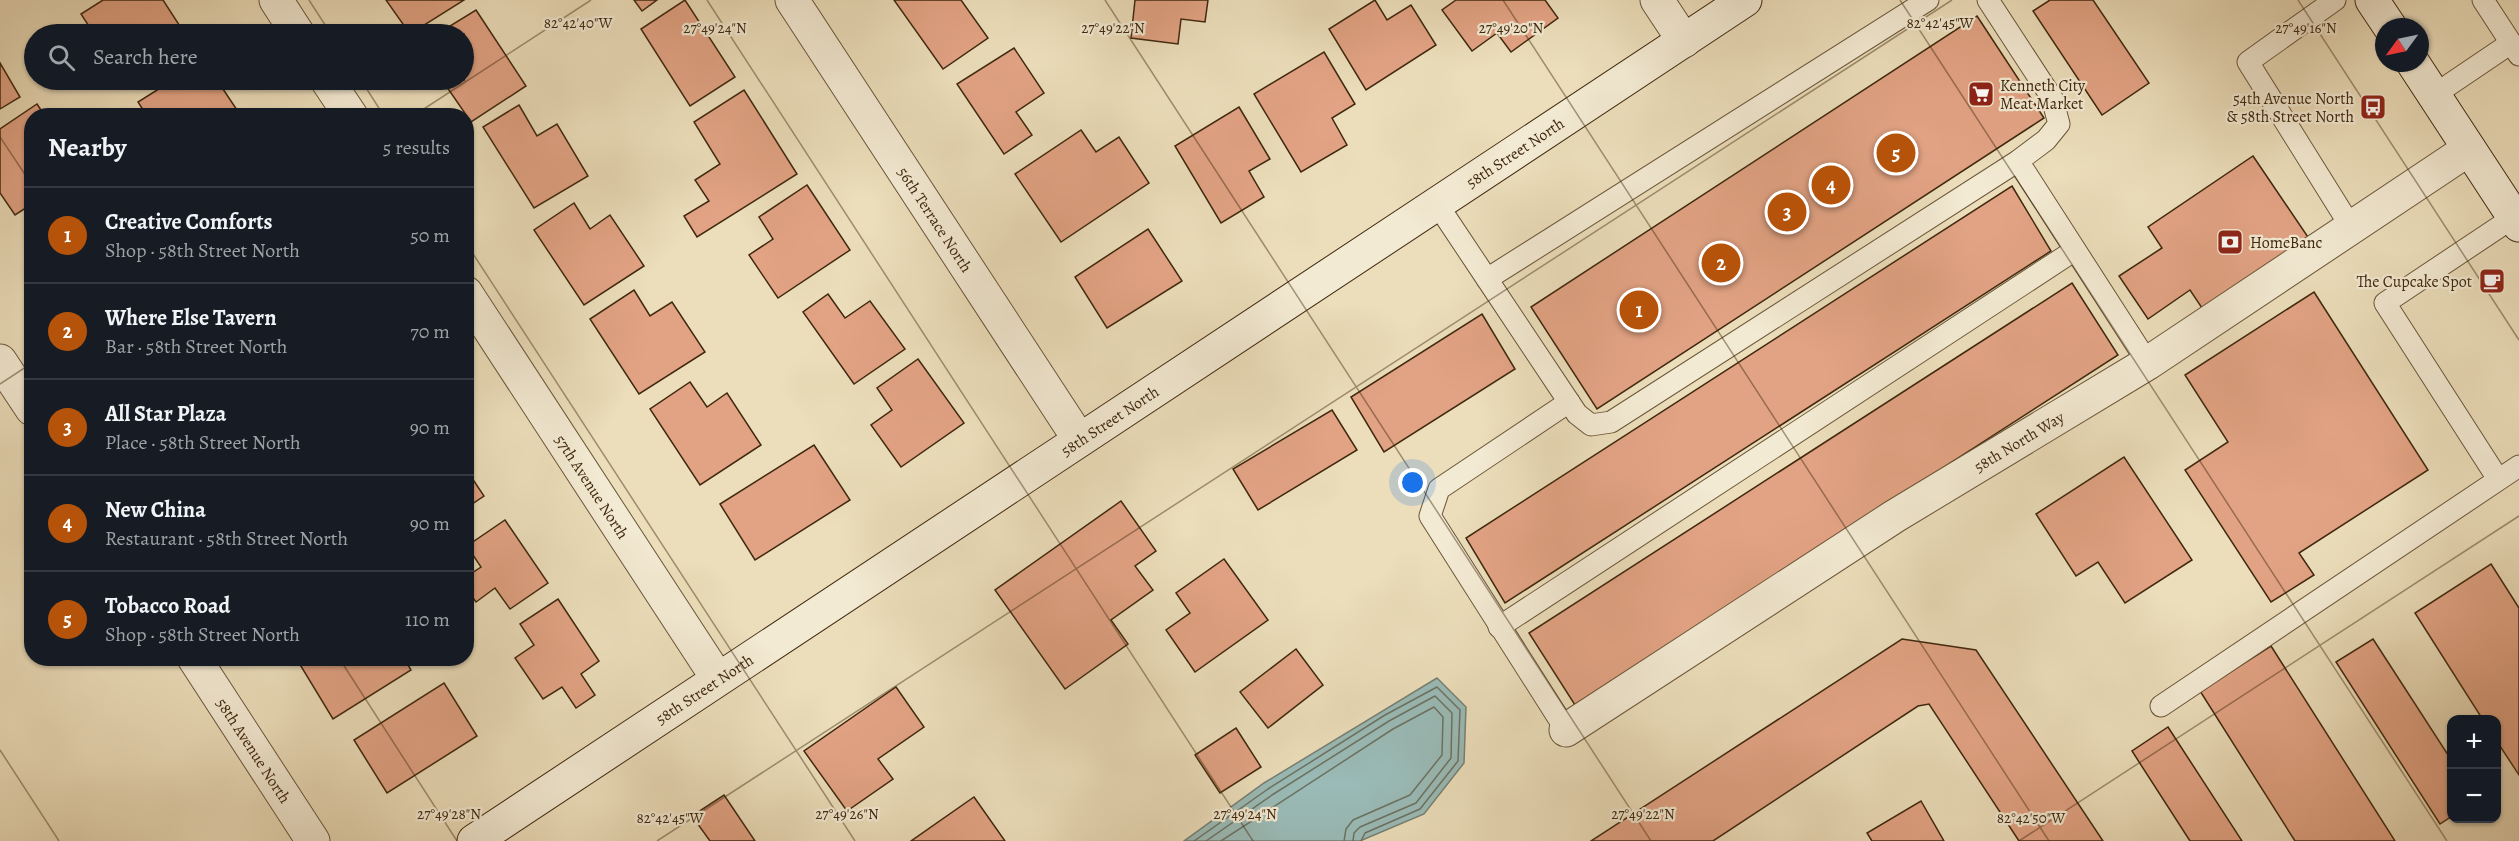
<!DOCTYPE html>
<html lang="en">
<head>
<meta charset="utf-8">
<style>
  :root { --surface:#171b24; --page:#242831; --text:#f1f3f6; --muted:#9ea1a6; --line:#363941; --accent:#b45309 }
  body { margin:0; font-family:Alegreya,serif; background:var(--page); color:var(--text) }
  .controls { position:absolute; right:18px; bottom:18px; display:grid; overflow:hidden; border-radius:12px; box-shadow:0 2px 4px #0004 }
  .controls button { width:54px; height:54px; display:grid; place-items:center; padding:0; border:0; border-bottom:2px solid var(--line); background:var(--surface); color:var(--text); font:30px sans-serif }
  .compass { position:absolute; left:2375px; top:18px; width:54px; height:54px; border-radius:50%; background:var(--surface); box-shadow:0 2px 4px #0004; rotate:237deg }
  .you { position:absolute; left:1413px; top:483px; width:21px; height:21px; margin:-15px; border:4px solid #fff; border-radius:50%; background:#1a73e8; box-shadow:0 0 0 9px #1a73e833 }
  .badge { display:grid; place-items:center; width:39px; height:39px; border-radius:50%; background:var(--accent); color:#fff; font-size:20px; font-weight:700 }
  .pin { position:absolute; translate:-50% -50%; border:3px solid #fff; box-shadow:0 2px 6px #0006 }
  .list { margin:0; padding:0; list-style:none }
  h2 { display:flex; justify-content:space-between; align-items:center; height:78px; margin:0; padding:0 24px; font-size:26px }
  h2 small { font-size:20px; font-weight:400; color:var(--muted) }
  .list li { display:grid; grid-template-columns:39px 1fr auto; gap:18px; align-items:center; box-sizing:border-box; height:96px; padding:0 24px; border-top:2px solid var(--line) }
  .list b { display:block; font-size:22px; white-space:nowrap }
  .list p { margin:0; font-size:20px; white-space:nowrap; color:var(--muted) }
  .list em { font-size:20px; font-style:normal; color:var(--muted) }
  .icon { flex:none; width:33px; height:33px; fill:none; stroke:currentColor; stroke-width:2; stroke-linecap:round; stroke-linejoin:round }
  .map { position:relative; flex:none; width:2519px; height:841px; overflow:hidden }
  .search { position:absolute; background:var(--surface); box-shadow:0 2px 4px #0004; left:24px; top:24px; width:450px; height:66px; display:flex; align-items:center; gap:15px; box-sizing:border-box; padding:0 21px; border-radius:33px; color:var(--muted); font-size:22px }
  .panel { position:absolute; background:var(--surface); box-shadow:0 2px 4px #0004; left:24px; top:108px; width:450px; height:558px; border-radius:24px }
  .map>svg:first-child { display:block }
  .water { fill:#9abbb7; stroke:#768073; stroke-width:1.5 }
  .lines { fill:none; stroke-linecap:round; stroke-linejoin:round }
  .shore { stroke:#6c7262; stroke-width:1.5 }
  .building { fill:#e2a384; stroke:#3f280e; stroke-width:1.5 }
  .lane-casing { stroke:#6a5639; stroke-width:23 }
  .street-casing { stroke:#6a5639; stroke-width:35 }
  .secondary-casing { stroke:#3f280e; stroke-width:35 }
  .lane { stroke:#f3ead3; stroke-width:21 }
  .street { stroke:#f3ead3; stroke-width:33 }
  .secondary { stroke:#f3ead3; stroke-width:33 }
  .ticks { fill:none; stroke:#3f280e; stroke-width:1.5; stroke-opacity:0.45 }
  .labels { text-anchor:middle; stroke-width:4.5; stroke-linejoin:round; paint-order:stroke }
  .poi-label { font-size:16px; fill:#3f280e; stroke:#f3ead3; text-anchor:start }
  .street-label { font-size:16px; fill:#3f280e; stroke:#f3ead3 }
  .ticks-label { font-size:15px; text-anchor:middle; fill:#3f280e; stroke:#f3ead3; stroke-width:4.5; stroke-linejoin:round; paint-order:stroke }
</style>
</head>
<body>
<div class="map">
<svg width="2519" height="841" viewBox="0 0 2519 841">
  <rect width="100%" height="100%" fill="#ecdebb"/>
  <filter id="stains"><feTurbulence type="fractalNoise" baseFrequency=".00333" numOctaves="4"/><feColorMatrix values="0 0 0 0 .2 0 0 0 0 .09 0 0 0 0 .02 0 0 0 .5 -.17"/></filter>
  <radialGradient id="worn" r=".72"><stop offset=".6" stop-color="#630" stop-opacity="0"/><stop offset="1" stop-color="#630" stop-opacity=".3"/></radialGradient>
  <polygon class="water" points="1437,678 1466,707 1464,763 1424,814 1360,841 1184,841 1264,783"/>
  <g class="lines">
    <g class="shore">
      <polyline points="1194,841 1268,789 1385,715 1437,687 1460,710 1458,761 1420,809 1365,833 1361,841"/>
      <polyline points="1206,841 1272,795 1389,721 1435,696 1452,713 1451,758 1416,803 1360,827 1354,833 1353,841"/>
      <polyline points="1221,841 1393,729 1434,707 1443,717 1442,755 1410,795 1353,820 1346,829 1344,841"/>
    </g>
  </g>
  <g class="building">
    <polygon points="103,0 163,0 185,34 94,34 81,14"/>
    <polygon points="386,0 464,0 410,34"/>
    <polygon points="634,0 657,0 642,11"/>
    <polygon points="685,0 735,77 690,106 641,29"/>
    <polygon points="894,0 961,0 988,38 943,69"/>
    <polygon points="1135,0 1208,0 1205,22 1181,19 1178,44 1131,38"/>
    <polygon points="1375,0 1387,20 1411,5 1436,45 1366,90 1329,29"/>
    <polygon points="1456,0 1545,0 1558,18 1511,52 1497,33 1472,51 1442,10"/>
    <polygon points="2050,0 2093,0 2149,83 2102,115 2033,11"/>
    <polygon points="476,10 526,86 471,122 442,80 464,80 464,34 437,34"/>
    <polygon points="1977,16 2044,118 1597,409 1531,307"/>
    <polygon points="1014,48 1044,93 1016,112 1032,135 1004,154 957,84"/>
    <polygon points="1324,52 1355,104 1332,118 1347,145 1301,172 1254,94"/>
    <polygon points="0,63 20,97 0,109"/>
    <polygon points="123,80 144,80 129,89"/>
    <polygon points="173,80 217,80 241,116 147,116 138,102"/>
    <polygon points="744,90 797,174 697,237 684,216 709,201 695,180 720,164 694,122"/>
    <polygon points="37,104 45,116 32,116 32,204 15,215 0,193 0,129"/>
    <polygon points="519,105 537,136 557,124 588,176 534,208 483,127"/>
    <polygon points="1239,107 1270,159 1249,171 1264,197 1221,223 1175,146"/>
    <polygon points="1081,130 1096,152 1119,137 1149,183 1061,242 1015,174"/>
    <polygon points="2253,156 2310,240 2204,311 2190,290 2148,319 2119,276 2162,248 2148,227"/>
    <polygon points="807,185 850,250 778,298 749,255 773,239 759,217"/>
    <polygon points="2012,186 2051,251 1505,603 1466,538"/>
    <polygon points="574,203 590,229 610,215 644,266 584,305 534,230"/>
    <polygon points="32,225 32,240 25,229"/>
    <polygon points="1148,229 1182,281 1107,328 1075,277"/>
    <polygon points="2072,283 2118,355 1575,705 1529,633"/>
    <polygon points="634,290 650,316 672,302 705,352 639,394 590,319"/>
    <polygon points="2314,292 2428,470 2299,553 2314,575 2271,602 2185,470 2228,442 2185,375"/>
    <polygon points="828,294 845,318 870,301 905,349 854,384 803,312"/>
    <polygon points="1482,314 1515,369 1384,452 1351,397"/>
    <polygon points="918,359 964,423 901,467 871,425 892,410 877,388"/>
    <polygon points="690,382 707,407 727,393 761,445 700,485 650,409"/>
    <polygon points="1332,410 1357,450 1258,510 1233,469"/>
    <polygon points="814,445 850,500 755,560 720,504"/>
    <polygon points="2124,457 2192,560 2125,603 2098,562 2076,576 2036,514"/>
    <polygon points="466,469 484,496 466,508"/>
    <polygon points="1121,501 1156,551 1135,566 1153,590 1111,620 1128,644 1065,689 995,590"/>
    <polygon points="505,520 548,583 510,609 495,588 476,602 466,588 466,577 481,567 467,546"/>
    <polygon points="1224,559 1268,620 1195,672 1166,630 1190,613 1176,593"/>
    <polygon points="2491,564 2519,608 2519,775 2496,740 2496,720 2483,720 2415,613"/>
    <polygon points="558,599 599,661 581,674 595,695 576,708 562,687 543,699 515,658 534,645 520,624"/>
    <polygon points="1902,639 1976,650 2103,841 2019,841 1929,704 1918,706 1713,841 1591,841"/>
    <polygon points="2373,639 2452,761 2452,816 2440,824 2336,662"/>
    <polygon points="2271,646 2395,841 2295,841 2200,691"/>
    <polygon points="1296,649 1323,685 1268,728 1240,692"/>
    <polygon points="296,658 404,658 411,670 333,719"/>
    <polygon points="444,683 477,736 387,793 354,740"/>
    <polygon points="896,687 924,727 878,759 893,779 847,811 804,751"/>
    <polygon points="2168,727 2242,841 2190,841 2132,751"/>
    <polygon points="1236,728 1261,767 1220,793 1195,755"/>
    <polygon points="724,795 755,841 710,841 692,816"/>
    <polygon points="974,797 1005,841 911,841"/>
    <polygon points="1921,801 1944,841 1872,841 1867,833"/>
  </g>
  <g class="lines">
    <defs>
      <g id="lane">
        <polyline points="2335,0 2248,62 2351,227"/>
        <polyline points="2483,0 2511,43"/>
        <polyline points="2434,95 2511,43 2519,55"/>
        <polyline points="2018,161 2148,363"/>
        <polyline points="1437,204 1487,279 1928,0"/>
        <polyline points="1487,279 1577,414 1591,425 1611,422 2018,161 2046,140 2059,124 2052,98 1988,0"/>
        <polyline points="2498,479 2385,303 2514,217"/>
        <polyline points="1499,627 2075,250"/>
        <polyline points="2161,706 2519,466"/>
        <polyline points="1566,730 1430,516 1439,489 1569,402"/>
      </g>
      <g id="street">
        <polyline points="276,0 298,34"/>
        <path id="s1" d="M792 0 1079 439"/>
        <polyline points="1657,0 1684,41"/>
        <polyline points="327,80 351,116"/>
        <path id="s2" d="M466 293 718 679"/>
        <polyline points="0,361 32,409"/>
        <path id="s3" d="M194 658 313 841"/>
        <path id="s4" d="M1566 730 1895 516 2148 363 2469 149"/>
      </g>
      <g id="secondary">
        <polyline points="2372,0 2390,27"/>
        <polyline points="2413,63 2519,225"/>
        <path id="s5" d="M474 841 1745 0"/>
      </g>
    </defs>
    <use href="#lane" class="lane-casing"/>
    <use href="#street" class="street-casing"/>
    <use href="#secondary" class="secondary-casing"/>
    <use href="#lane" class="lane"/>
    <use href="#street" class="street"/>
    <use href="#secondary" class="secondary"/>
  </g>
  <path class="ticks" d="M309 0 331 34M707 0 1253 841M1105 0 1651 841M1503 0 2049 841M1900 0 2447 841M2298 0 2519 340M361 80 384 116M413 116 591 0M0 137 32 185M466 243 855 841M0 384 32 363M339 658 457 841M0 750 59 841M657 841 1952 0M2019 841 2519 516"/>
  <defs>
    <symbol id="supermarket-square" viewBox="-11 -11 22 22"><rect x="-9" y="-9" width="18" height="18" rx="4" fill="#8f2418" stroke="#f3ead3"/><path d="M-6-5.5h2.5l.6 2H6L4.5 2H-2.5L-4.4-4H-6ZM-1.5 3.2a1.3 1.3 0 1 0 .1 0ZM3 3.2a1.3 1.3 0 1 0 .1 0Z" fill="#fff"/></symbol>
    <symbol id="bus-square" viewBox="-11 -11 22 22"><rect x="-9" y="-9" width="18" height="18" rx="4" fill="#8f2418" stroke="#f3ead3"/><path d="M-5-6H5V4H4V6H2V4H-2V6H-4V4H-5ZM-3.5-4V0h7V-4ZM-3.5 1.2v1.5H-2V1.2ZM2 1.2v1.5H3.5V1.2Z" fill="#fff"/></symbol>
    <symbol id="bank-square" viewBox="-11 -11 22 22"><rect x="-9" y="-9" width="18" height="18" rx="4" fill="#8f2418" stroke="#f3ead3"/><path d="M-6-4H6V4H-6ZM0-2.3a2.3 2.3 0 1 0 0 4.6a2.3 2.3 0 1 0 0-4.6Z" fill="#fff"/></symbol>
    <symbol id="cafe-square" viewBox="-11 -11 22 22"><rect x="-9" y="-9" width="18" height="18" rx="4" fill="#8f2418" stroke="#f3ead3"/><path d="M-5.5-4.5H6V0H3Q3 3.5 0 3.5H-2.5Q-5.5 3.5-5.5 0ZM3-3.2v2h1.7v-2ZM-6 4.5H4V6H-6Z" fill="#fff"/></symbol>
  </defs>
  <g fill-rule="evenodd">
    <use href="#supermarket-square" x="1966" y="79" width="30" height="30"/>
    <use href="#bus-square" x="2358" y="92" width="30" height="30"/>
    <use href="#bank-square" x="2215" y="227" width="30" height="30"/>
    <use href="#cafe-square" x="2477" y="266" width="30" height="30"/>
  </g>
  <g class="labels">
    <g class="poi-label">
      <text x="2000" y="91">Kenneth City<tspan x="2000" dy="18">Meat Market</tspan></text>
      <text x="2354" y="104" text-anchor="end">54th Avenue North<tspan x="2354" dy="18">&amp; 58th Street North</tspan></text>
      <text x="2250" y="248">HomeBanc</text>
      <text x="2472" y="287" text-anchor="end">The Cupcake Spot</text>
    </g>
    <g class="street-label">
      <text dy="6" stroke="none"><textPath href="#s5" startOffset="1248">58th Street North</textPath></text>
      <text dy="6" stroke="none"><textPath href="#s1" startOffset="262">56th Terrace North</textPath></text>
      <text dy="6" stroke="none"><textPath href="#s5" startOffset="762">58th Street North</textPath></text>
      <text dy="6" stroke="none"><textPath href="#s4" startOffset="537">58th North Way</textPath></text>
      <text dy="6" stroke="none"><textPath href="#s2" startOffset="231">57th Avenue North</textPath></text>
      <text dy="6" stroke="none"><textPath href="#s5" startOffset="276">58th Street North</textPath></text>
      <text dy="6" stroke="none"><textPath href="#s3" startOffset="110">58th Avenue North</textPath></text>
    </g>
  </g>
  <g class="ticks-label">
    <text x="578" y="28">82°42'40"W</text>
    <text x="1940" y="28">82°42'45"W</text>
    <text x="715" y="33">27°49'24"N</text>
    <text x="1113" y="33">27°49'22"N</text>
    <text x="1511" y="33">27°49'20"N</text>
    <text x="2306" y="33">27°49'16"N</text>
    <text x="449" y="819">27°49'28"N</text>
    <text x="847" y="819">27°49'26"N</text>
    <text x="1245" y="819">27°49'24"N</text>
    <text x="1643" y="819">27°49'22"N</text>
    <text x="670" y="823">82°42'45"W</text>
    <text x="2031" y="823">82°42'50"W</text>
  </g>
  <rect width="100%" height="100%" filter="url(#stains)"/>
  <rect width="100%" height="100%" fill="url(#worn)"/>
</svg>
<div class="controls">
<button>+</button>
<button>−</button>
</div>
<svg class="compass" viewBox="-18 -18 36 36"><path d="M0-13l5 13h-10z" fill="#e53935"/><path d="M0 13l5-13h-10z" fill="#9ea1a6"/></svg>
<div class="you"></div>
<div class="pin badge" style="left:1639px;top:310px">1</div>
<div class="pin badge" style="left:1721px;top:263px">2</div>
<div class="pin badge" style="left:1787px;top:212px">3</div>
<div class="pin badge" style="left:1831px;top:185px">4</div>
<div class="pin badge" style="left:1896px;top:153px">5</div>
<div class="search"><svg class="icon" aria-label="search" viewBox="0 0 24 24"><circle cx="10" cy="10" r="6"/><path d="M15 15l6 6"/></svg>Search here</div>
<section class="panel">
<h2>Nearby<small>5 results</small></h2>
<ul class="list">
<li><span class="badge">1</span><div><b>Creative Comforts</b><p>Shop · 58th Street North</p></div><em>50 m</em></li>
<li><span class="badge">2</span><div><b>Where Else Tavern</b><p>Bar · 58th Street North</p></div><em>70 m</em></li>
<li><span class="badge">3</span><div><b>All Star Plaza</b><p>Place · 58th Street North</p></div><em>90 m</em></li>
<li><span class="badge">4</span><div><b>New China</b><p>Restaurant · 58th Street North</p></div><em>90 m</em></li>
<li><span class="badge">5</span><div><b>Tobacco Road</b><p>Shop · 58th Street North</p></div><em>110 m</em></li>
</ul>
</section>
</div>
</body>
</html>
